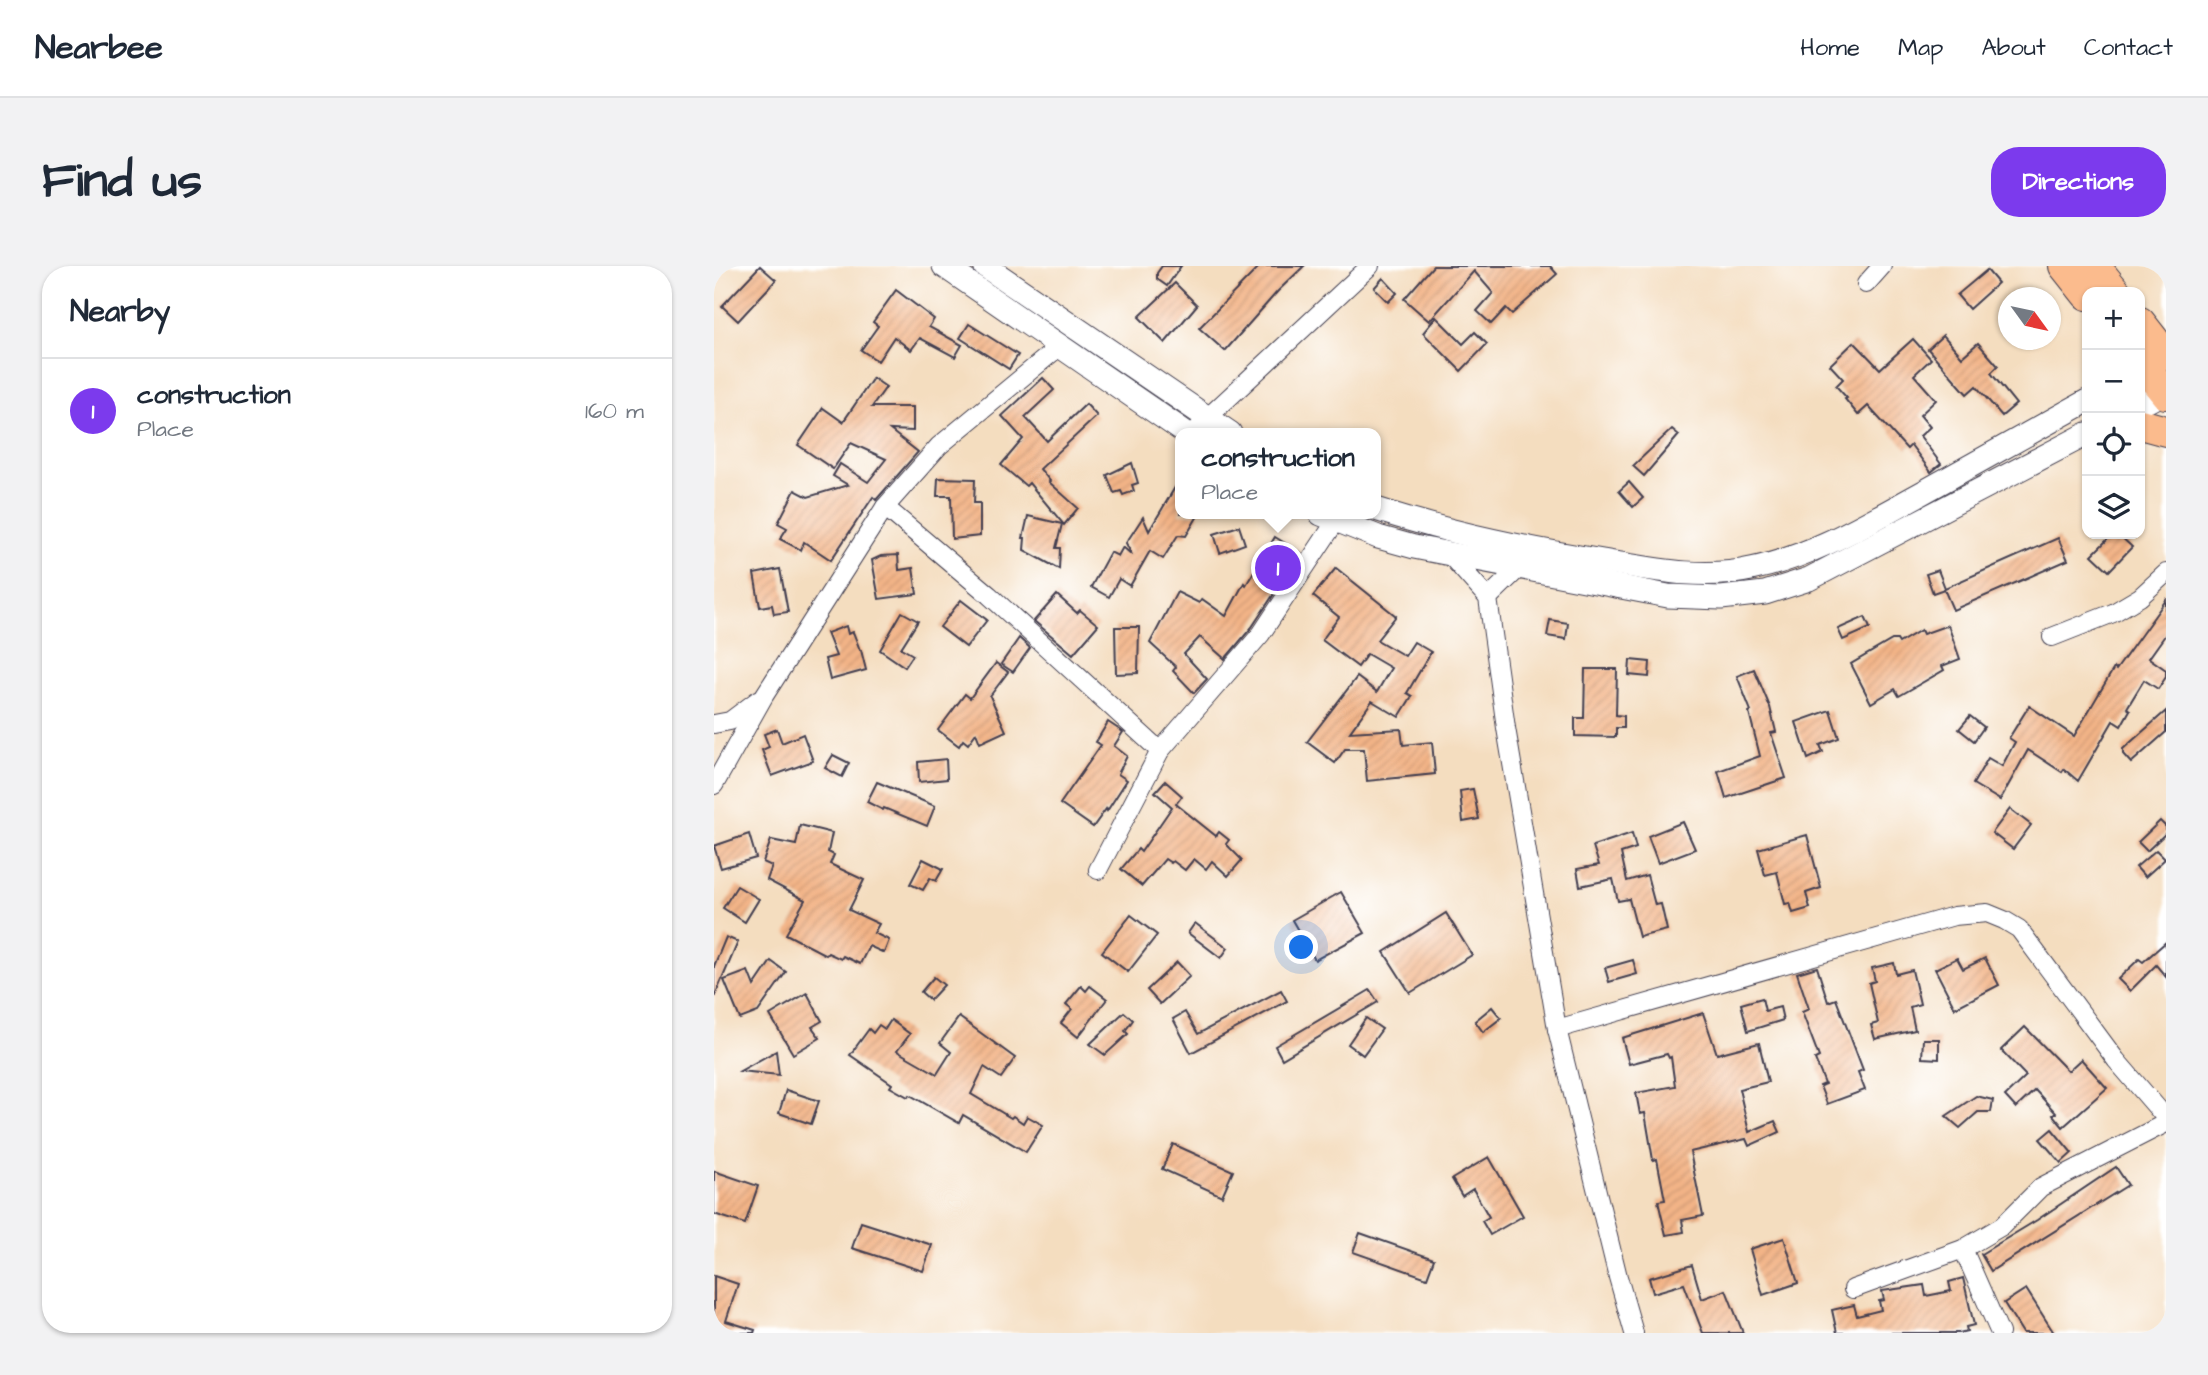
<!DOCTYPE html>
<html lang="en">
<head>
<meta charset="utf-8">
<style>
  :root { --surface:#fff; --page:#f2f2f3; --text:#1f2937; --muted:#747a83; --line:#e0e1e3; --accent:#7c3aed }
  body { margin:0; font-family:"Architects Daughter",sans-serif; background:var(--page); color:var(--text) }
  .controls { position:absolute; right:21px; top:21px; display:grid; overflow:hidden; border-radius:14px; box-shadow:0 2px 5px #0004 }
  .controls button { width:63px; height:63px; display:grid; place-items:center; padding:0; border:0; border-bottom:2px solid var(--line); background:var(--surface); color:var(--text); font:35px sans-serif }
  .compass { position:absolute; left:1284px; top:21px; width:63px; height:63px; border-radius:50%; background:var(--surface); box-shadow:0 2px 5px #0004; rotate:123deg }
  .you { position:absolute; left:588px; top:682px; width:24px; height:24px; margin:-18px; border:5px solid #fff; border-radius:50%; background:#1a73e8; box-shadow:0 0 0 10px #1a73e833 }
  .badge { display:grid; place-items:center; width:46px; height:46px; border-radius:50%; background:var(--accent); color:#fff; font-size:23px; font-weight:700 }
  .pin { position:absolute; translate:-50% -50%; border:4px solid #fff; box-shadow:0 2px 7px #0006 }
  .popup { position:absolute; left:461px; top:162px; width:206px; height:91px; box-sizing:border-box; display:grid; place-content:center; border-radius:14px; background:var(--surface); filter:drop-shadow(0 2px 5px #0005); font-size:23px; white-space:nowrap; color:var(--muted) }
  .popup b { font-size:26px; color:var(--text) }
  .popup::after { content:''; position:absolute; left:50%; top:100%; margin-left:-14px; border:14px solid transparent; border-top-color:var(--surface) }
  .list { margin:0; padding:0; list-style:none }
  h2 { display:flex; justify-content:space-between; align-items:center; height:91px; margin:0; padding:0 28px; font-size:30px }
  h2 small { font-size:23px; font-weight:400; color:var(--muted) }
  .list li { display:grid; grid-template-columns:46px 1fr auto; gap:21px; align-items:center; box-sizing:border-box; height:105px; padding:0 28px; border-top:2px solid var(--line) }
  .list b { display:block; font-size:26px; white-space:nowrap }
  .list p { margin:0; font-size:23px; white-space:nowrap; color:var(--muted) }
  .list em { font-size:23px; font-style:normal; color:var(--muted) }
  .icon { flex:none; width:38px; height:38px; fill:none; stroke:currentColor; stroke-width:2; stroke-linecap:round; stroke-linejoin:round }
  .map { position:relative; flex:none; width:1452px; height:1067px; overflow:hidden; border-radius:28px }
  header { display:flex; align-items:center; gap:42px; box-sizing:border-box; height:98px; padding:0 35px; background:var(--surface); border-bottom:2px solid var(--line) }
  header strong { font-size:33px }
  nav { display:flex; gap:38px; margin-inline-start:auto; font-size:24px }
  .intro { display:flex; align-items:center; justify-content:space-between; box-sizing:border-box; height:168px; padding:0 42px }
  h1 { margin:0; font-size:49px }
  .button { padding:18px 32px; border-radius:28px; background:var(--accent); color:#fff; font-size:24px; font-weight:700 }
  main { display:flex; gap:42px; padding:0 42px }
  aside { flex:1; background:var(--surface); border-radius:28px; box-shadow:0 2px 5px #0004 }
  .map>svg:first-child { display:block }
  .building { fill:url(#building-hatch) }
  .lines { fill:none; stroke-linecap:round; stroke-linejoin:round }
  .minor-casing { stroke:#423e4f; stroke-width:20 }
  .tertiary-casing { stroke:#423e4f; stroke-width:25 }
  .trunk-casing { stroke:#423e4f; stroke-width:32 }
  .minor { stroke:#fff; stroke-width:18 }
  .tertiary { stroke:#fff; stroke-width:23 }
  .trunk { stroke:#fbbb8d; stroke-width:30 }
</style>
</head>
<body>
<header>
<strong>Nearbee</strong>
<nav><a>Home</a><a>Map</a><a>About</a><a>Contact</a></nav>
</header>
<div class="intro"><h1>Find us</h1><a class="button">Directions</a></div>
<main>
<aside>
<h2>Nearby<small></small></h2>
<ul class="list">
<li><span class="badge">1</span><div><b>construction</b><p>Place</p></div><em>160 m</em></li>
</ul>
</aside>
<div class="map">
<svg width="1452" height="1067" viewBox="0 0 1452 1067">
  <defs>
    <pattern id="building-hatch" width="6" height="6" patternUnits="userSpaceOnUse" patternTransform="scale(1.75)"><rect width="6" height="6" fill="#f3b487"/><path d="M-1 1l2-2M0 6l6-6M5 7l2-2" fill="none" stroke="#d09a75"/></pattern>
  </defs>
  <rect width="100%" height="100%" fill="#fff"/>
  <filter id="ink" filterUnits="userSpaceOnUse"><feTurbulence type="fractalNoise" baseFrequency=".0143" numOctaves="2"/><feDisplacementMap in="SourceGraphic" scale="14" xChannelSelector="R" yChannelSelector="G"/><feConvolveMatrix kernelMatrix="1 2 1 2 8 2 1 2 1" color-interpolation-filters="sRGB"/></filter>
  <filter id="wash" filterUnits="userSpaceOnUse"><feTurbulence type="fractalNoise" baseFrequency=".00686" numOctaves="4" result="noise"/><feDisplacementMap in="SourceGraphic" scale="28" xChannelSelector="R" yChannelSelector="G"/><feGaussianBlur stdDeviation="1.57" result="paint"/><feColorMatrix in="noise" values="0 0 0 0 0 0 0 0 0 0 0 0 0 0 0 0 0 1.4 0 .05"/><feComposite in="paint" operator="in"/></filter>
  <g filter="url(#wash)">
    <rect width="100%" height="100%" fill="#f4ddbf"/>
    <g id="blocks">
      <g class="building">
        <polygon points="46,0 62,14 24,55 8,40"/>
        <polygon points="448,0 467,0 453,20 443,13 443,7"/>
        <polygon points="546,0 590,0 564,25 511,85 485,62"/>
        <polygon points="719,0 836,0 843,8 798,48 792,42 777,58 763,45 779,27 760,5 715,55 690,33"/>
        <polygon points="1273,4 1284,17 1255,43 1243,29"/>
        <polygon points="669,12 683,27 674,36 660,22"/>
        <polygon points="461,17 483,39 451,77 425,51"/>
        <polygon points="182,24 220,53 215,61 248,79 241,91 206,72 197,84 180,71 164,95 147,84 164,60 159,56"/>
        <polygon points="722,51 749,78 761,66 773,78 747,105 709,67"/>
        <polygon points="255,58 304,89 295,103 246,72"/>
        <polygon points="1229,69 1248,91 1264,77 1284,100 1277,107 1302,138 1288,150 1262,120 1253,128 1214,83"/>
        <polygon points="1199,73 1217,93 1200,109 1222,134 1206,149 1216,161 1206,170 1227,198 1217,206 1197,179 1193,183 1154,140 1144,149 1131,133 1133,132 1122,120 1129,113 1116,99 1140,76 1166,103"/>
        <polygon points="159,112 172,121 158,141 199,141 199,165 176,164 204,186 162,234 159,231 117,294 90,276 87,284 66,273 73,262 64,257 81,224 94,231 134,219 119,210 126,198 154,216 172,193 137,177 119,203 84,179 109,142 129,156"/>
        <polygon points="329,112 340,124 311,151 333,175 372,138 383,150 326,203 336,215 335,216 364,242 350,259 315,217 312,220 287,199 309,173 288,150"/>
        <polygon points="958,163 965,169 930,210 919,200"/>
        <polygon points="418,197 424,217 418,219 420,225 409,229 407,225 400,227 393,209"/>
        <polygon points="224,212 261,213 260,237 266,237 266,270 238,273 237,230 223,230"/>
        <polygon points="466,213 466,248 485,248 472,270 464,269 449,293 436,285 416,320 405,313 395,331 377,321 396,286 404,290 409,281 418,289 412,277 429,251 435,265"/>
        <polygon points="915,216 929,232 919,241 905,225"/>
        <polygon points="314,250 348,258 342,282 346,282 345,303 310,284 311,272 309,272"/>
        <polygon points="525,260 531,278 506,287 500,268"/>
        <polygon points="1399,268 1404,268 1418,281 1395,305 1378,289"/>
        <polygon points="561,271 587,287 538,361 511,393 486,371 470,388 493,413 480,427 459,405 462,401 436,377 463,326 485,337 488,333 512,350 530,317 532,319"/>
        <polygon points="1344,272 1354,294 1239,344 1230,323 1219,327 1212,308 1224,304 1231,322"/>
        <polygon points="184,289 185,304 199,302 203,328 165,333 158,294 167,290"/>
        <polygon points="622,302 682,350 663,374 691,390 700,376 717,386 693,427 698,430 685,451 658,435 636,466 687,463 689,479 718,476 721,508 653,515 650,483 631,483 621,497 593,476 643,411 663,426 677,402 653,388 644,401 608,374 625,351 599,330"/>
        <polygon points="66,303 74,346 60,348 58,339 46,341 40,308"/>
        <polygon points="343,329 363,347 366,344 384,359 359,388 320,355"/>
        <polygon points="247,334 273,354 252,381 226,361"/>
        <polygon points="1452,334 1452,368 1435,392 1452,404 1452,411 1444,423 1430,414 1413,442 1416,444 1407,460 1399,455 1364,515 1350,503 1348,506 1314,484 1286,534 1259,518 1274,492 1288,500 1301,476 1295,472 1315,440 1360,470 1400,402 1402,404"/>
        <polygon points="188,346 204,355 187,382 199,389 191,401 166,384"/>
        <polygon points="1151,351 1156,362 1129,374 1124,363"/>
        <polygon points="836,354 854,357 852,373 833,370"/>
        <polygon points="1234,359 1246,393 1228,400 1230,404 1185,430 1181,423 1157,437 1137,398 1178,374 1183,374 1185,377 1207,364 1209,368"/>
        <polygon points="132,360 134,368 139,366 146,384 147,384 152,404 116,414 111,393 122,390 113,367"/>
        <polygon points="401,361 425,361 424,407 402,408"/>
        <polygon points="305,372 316,382 299,406 287,398"/>
        <polygon points="916,394 936,396 935,411 915,409"/>
        <polygon points="282,397 294,406 276,430 292,465 266,477 262,467 254,478 249,474 245,480 224,464 251,428 256,432"/>
        <polygon points="871,403 903,403 902,449 910,450 910,462 902,462 902,471 861,470 861,452 870,452"/>
        <polygon points="1040,403 1056,441 1062,466 1057,467 1072,512 1012,532 1004,505 1046,490 1035,446 1037,445 1023,410"/>
        <polygon points="1116,444 1125,472 1106,479 1109,486 1094,493 1082,456"/>
        <polygon points="1452,445 1452,466 1417,497 1409,488 1409,483"/>
        <polygon points="1256,450 1270,461 1260,475 1245,463"/>
        <polygon points="394,456 409,466 400,480 413,490 404,508 413,514 393,545 392,543 379,561 346,538 387,479 382,476"/>
        <polygon points="63,463 68,477 89,468 99,495 58,510 48,484 55,481 50,468"/>
        <polygon points="119,489 135,497 128,511 111,502"/>
        <polygon points="232,493 233,513 205,516 204,496"/>
        <polygon points="451,515 468,530 462,538 502,570 505,566 515,574 512,578 528,594 514,610 498,595 492,603 480,593 471,604 459,595 457,597 451,593 428,620 407,603 424,583 427,586 458,541 441,526"/>
        <polygon points="163,516 221,540 213,560 170,542 169,544 153,536"/>
        <polygon points="759,523 765,553 749,556 746,525"/>
        <polygon points="1296,543 1317,559 1299,583 1278,567"/>
        <polygon points="1446,555 1452,561 1452,567 1433,585 1424,576"/>
        <polygon points="969,556 981,583 944,597 934,570"/>
        <polygon points="86,559 118,567 114,586 120,589 116,598 150,614 135,644 165,658 160,667 175,674 170,687 155,680 146,698 129,690 127,693 114,687 112,689 72,668 91,634 53,614 58,600 49,596 57,574 82,579"/>
        <polygon points="918,567 922,582 907,587 913,615 933,609 941,639 947,638 953,664 925,671 915,633 904,635 899,613 866,620 863,603 885,599 879,580"/>
        <polygon points="35,568 42,592 7,602 0,580"/>
        <polygon points="1093,569 1107,622 1092,627 1096,642 1079,647 1076,637 1071,638 1063,606 1051,609 1044,583"/>
        <polygon points="1442,584 1451,593 1431,611 1422,601"/>
        <polygon points="209,593 229,603 222,615 216,612 209,624 196,618"/>
        <polygon points="23,620 45,633 31,656 9,642"/>
        <polygon points="627,626 651,667 601,694 578,654"/>
        <polygon points="732,647 758,689 696,727 670,686"/>
        <polygon points="417,649 443,669 414,706 388,686"/>
        <polygon points="481,657 514,682 507,692 474,667"/>
        <polygon points="12,671 24,676 0,732 0,700"/>
        <polygon points="1452,676 1452,711 1442,699 1416,725 1404,713 1425,693 1429,696"/>
        <polygon points="1243,692 1249,703 1271,692 1285,719 1241,742 1221,703"/>
        <polygon points="919,694 923,708 895,716 891,702"/>
        <polygon points="57,695 72,706 44,746 26,753 10,714 34,705 40,720"/>
        <polygon points="463,696 476,710 446,738 433,724"/>
        <polygon points="1180,697 1182,708 1198,704 1206,738 1196,741 1201,764 1161,773 1157,759 1164,757 1155,717 1161,715 1158,702"/>
        <polygon points="1103,701 1114,736 1122,733 1149,804 1144,806 1151,824 1113,838 1106,820 1111,818 1101,793 1105,791 1088,746 1095,743 1083,707"/>
        <polygon points="220,711 230,719 216,734 207,726"/>
        <polygon points="367,720 372,725 376,720 393,733 364,771 347,757 358,743 352,738"/>
        <polygon points="567,724 573,735 477,787 459,753 471,746 484,768"/>
        <polygon points="656,724 664,736 568,793 561,780"/>
        <polygon points="93,727 108,755 98,761 106,772 79,788 56,749"/>
        <polygon points="1048,732 1051,745 1066,741 1069,754 1034,765 1027,738"/>
        <polygon points="778,741 787,752 769,766 761,755"/>
        <polygon points="410,746 419,754 411,765 414,768 391,789 376,778"/>
        <polygon points="989,747 1003,788 1045,777 1054,816 1025,823 1035,866 1061,855 1066,866 1035,880 1032,873 976,886 989,950 968,954 970,966 952,969 944,935 951,934 943,893 939,894 931,847 926,848 922,827 961,820 957,791 955,792 953,788 915,798 908,772"/>
        <polygon points="245,751 301,792 287,812 270,801 257,828 297,852 299,850 309,857 313,850 329,859 312,886 249,849 245,857 196,829 194,831 176,821 178,818 136,789 155,763 159,767 165,759 171,763 177,754 196,768 183,785 223,808 237,786 226,777"/>
        <polygon points="652,752 668,763 649,789 634,778"/>
        <polygon points="1311,761 1354,805 1367,793 1393,822 1349,861 1339,849 1342,847 1321,824 1302,842 1291,830 1312,810 1287,784"/>
        <polygon points="1209,773 1225,773 1225,793 1208,792"/>
        <polygon points="62,785 65,809 26,805"/>
        <polygon points="72,824 105,835 97,858 65,847"/>
        <polygon points="1262,830 1279,834 1277,846 1264,846 1246,862 1232,850"/>
        <polygon points="1338,863 1358,887 1347,897 1326,873"/>
        <polygon points="459,878 519,905 508,930 448,903"/>
        <polygon points="775,891 809,950 776,969 768,955 775,951 759,923 748,930 738,913"/>
        <polygon points="1402,901 1414,919 1277,1005 1267,988 1323,954"/>
        <polygon points="0,905 44,920 31,958 0,948"/>
        <polygon points="147,956 218,979 209,1005 138,982"/>
        <polygon points="646,967 720,993 713,1012 639,986"/>
        <polygon points="1070,972 1084,1017 1049,1029 1036,983"/>
        <polygon points="978,999 988,1033 1012,1024 1029,1067 989,1067 970,1018 939,1027 935,1012"/>
        <polygon points="0,1010 24,1018 12,1055 41,1064 40,1067 0,1067"/>
        <polygon points="1249,1012 1260,1059 1252,1061 1253,1065 1245,1067 1123,1067 1118,1044 1140,1039 1143,1050 1167,1044 1165,1035 1170,1034 1168,1025 1210,1019 1212,1030 1237,1025 1235,1016"/>
        <polygon points="1312,1023 1340,1067 1309,1067 1290,1037"/>
      </g>
    </g>
  </g>
  <g filter="url(#ink)">
    <use href="#blocks" fill-opacity="0" stroke="#423e4f" stroke-width="2"/>
    <g class="lines">
      <defs>
        <g id="minor">
          <polyline points="1152,18 1168,0"/>
          <polyline points="480,167 492,153 656,0"/>
          <polyline points="171,241 275,329 446,485"/>
          <polyline points="735,288 774,332 792,462 843,763 904,1011 920,1067"/>
          <polyline points="774,332 805,302"/>
          <polyline points="1338,371 1399,347 1426,331 1452,307"/>
          <polyline points="0,458 16,455 44,434"/>
          <polyline points="0,519 50,430 171,241 225,180 346,80"/>
          <polyline points="384,604 446,485 547,368 622,255"/>
          <polyline points="843,763 1240,650 1273,647 1290,654 1305,663 1402,794 1452,852"/>
          <polyline points="1139,1023 1249,983"/>
          <polyline points="1286,1067 1249,983 1288,960 1327,921 1452,857"/>
        </g>
        <g id="tertiary">
          <polyline points="230,0 472,167"/>
          <polyline points="271,0 516,167"/>
          <polyline points="1426,139 1452,125"/>
          <path d="M662 243C736 267 812 283 889 295 938 303 988 314 1037 303 1097 291 1153 257 1206 228 1262 197 1317 166 1373 135"/>
          <polyline points="607,248 664,271 700,281 954,330 1007,332 1051,327 1095,313 1373,168"/>
        </g>
        <g id="trunk">
          <polyline points="1350,0 1373,29"/>
          <polyline points="1381,0 1402,26"/>
          <polyline points="1426,56 1452,89"/>
          <polyline points="1426,96 1452,128"/>
          <polyline points="1426,158 1452,165"/>
        </g>
      </defs>
      <use href="#minor" class="minor-casing"/>
      <use href="#tertiary" class="tertiary-casing"/>
      <use href="#trunk" class="trunk-casing"/>
      <use href="#minor" class="minor"/>
      <use href="#tertiary" class="tertiary"/>
      <use href="#trunk" class="trunk"/>
    </g>
  </g>
</svg>
<div class="controls">
<button>+</button>
<button>−</button>
<button><svg class="icon" aria-label="locate" viewBox="0 0 24 24"><circle cx="12" cy="12" r="6"/><path d="M12 2v4M12 18v4M2 12h4M18 12h4"/></svg></button>
<button><svg class="icon" aria-label="layers" viewBox="0 0 24 24"><path d="M12 4l9 5-9 5-9-5zM3 14l9 5 9-5"/></svg></button>
</div>
<svg class="compass" viewBox="-18 -18 36 36"><path d="M0-13l5 13h-10z" fill="#e53935"/><path d="M0 13l5-13h-10z" fill="#747a83"/></svg>
<div class="you"></div>
<div class="pin badge" style="left:564px;top:302px">1</div>
<div class="popup"><b>construction</b>Place</div>
</div>
</main>
</body>
</html>
